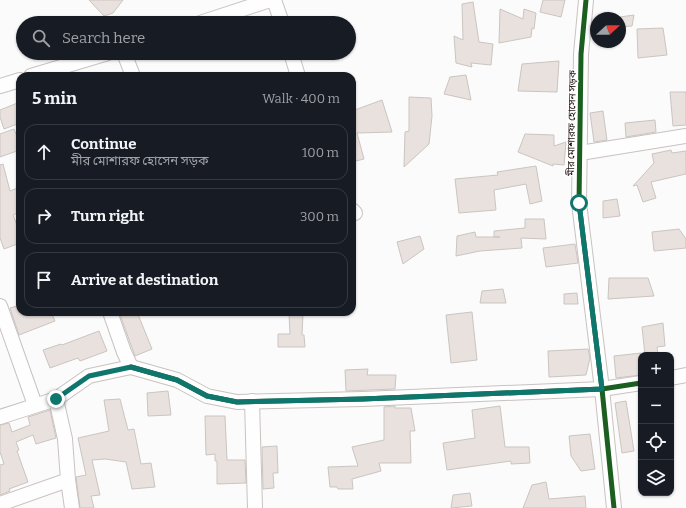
<!DOCTYPE html>
<html lang="en">
<head>
<meta charset="utf-8">
<style>
  :root { --surface:#171b24; --page:#242831; --text:#f1f3f6; --muted:#9ea1a6; --line:#363941 }
  body { margin:0; font-family:Bitter,"Noto Sans Bengali",serif; background:var(--page); color:var(--text) }
  .controls { position:absolute; right:12px; bottom:12px; display:grid; overflow:hidden; border-radius:8px; box-shadow:0 1px 3px #0004 }
  .controls button { width:36px; height:36px; display:grid; place-items:center; padding:0; border:0; border-bottom:1px solid var(--line); background:var(--surface); color:var(--text); font:20px sans-serif }
  .compass { position:absolute; left:590px; top:12px; width:36px; height:36px; border-radius:50%; background:var(--surface); box-shadow:0 1px 3px #0004; rotate:69deg }
  .stop { position:absolute; width:12px; height:12px; margin:-9px; border:3px solid #0f766e; border-radius:50%; background:#fff }
  .stop.end { background:#0f766e; border-color:#fff; box-shadow:0 1px 4px #0008 }
  .list { margin:0; padding:0; list-style:none }
  h2 { display:flex; justify-content:space-between; align-items:center; height:52px; margin:0; padding:0 16px; font-size:17px }
  h2 small { font-size:13px; font-weight:400; color:var(--muted) }
  .list li { display:grid; grid-template-columns:26px 1fr auto; gap:12px; align-items:center; box-sizing:border-box; height:56px; margin:0 8px 8px; padding:0 8px; border:1px solid var(--line); border-radius:12px }
  .list b { display:block; font-size:15px; white-space:nowrap }
  .list p { margin:0; font-size:13px; white-space:nowrap; color:var(--muted) }
  .list em { font-size:13px; font-style:normal; color:var(--muted) }
  .icon { flex:none; width:22px; height:22px; fill:none; stroke:currentColor; stroke-width:2; stroke-linecap:round; stroke-linejoin:round }
  .map { position:relative; flex:none; width:686px; height:508px; overflow:hidden }
  .search { position:absolute; background:var(--surface); box-shadow:0 1px 3px #0004; left:16px; top:16px; width:340px; height:44px; display:flex; align-items:center; gap:10px; box-sizing:border-box; padding:0 14px; border-radius:22px; color:var(--muted); font-size:15px }
  .panel { position:absolute; background:var(--surface); box-shadow:0 1px 3px #0004; left:16px; top:72px; width:340px; height:244px; border-radius:12px }
  .map>svg:first-child { display:block }
  .building { fill:#e8e1dd; stroke:#cbc5c1 }
  .lines { fill:none; stroke-linecap:round; stroke-linejoin:round }
  .minor-casing { stroke:#c9c2c0; stroke-width:16 }
  .minor { stroke:#fefefe; stroke-width:14 }
  .cycleway-casing { stroke:#fff; stroke-width:8 }
  .cycleway { stroke:#1b5e20; stroke-width:5 }
  .route { stroke:#0f766e; stroke-width:5 }
  .labels { text-anchor:middle; stroke-width:3; stroke-linejoin:round; paint-order:stroke }
  .street-label { font-size:10px; fill:#1e110d; stroke:#fff }
</style>
</head>
<body>
<div class="map">
<svg width="686" height="508" viewBox="0 0 686 508">
  <rect width="100%" height="100%" fill="#fbfbfb"/>
  <g class="building">
    <polygon points="89,0 123,0 113,13 104,16"/>
    <polygon points="543,0 565,0 561,17 540,12"/>
    <polygon points="473,2 479,42 493,44 491,65 471,63 472,67 456,63 454,36 463,40 462,4"/>
    <polygon points="500,9 523,19 524,9 536,13 534,29 532,28 531,37 499,43"/>
    <polygon points="634,15 632,26 620,27 620,17"/>
    <polygon points="663,28 667,55 638,58 637,29"/>
    <polygon points="559,61 557,92 518,91 522,64"/>
    <polygon points="466,75 471,100 444,94 450,77"/>
    <polygon points="670,92 686,92 686,125 673,126"/>
    <polygon points="409,97 431,98 432,116 429,144 404,167 405,132 409,131"/>
    <polygon points="382,100 392,132 357,133 364,159 352,162 352,111"/>
    <polygon points="20,102 20,123 4,129 0,117 0,110"/>
    <polygon points="603,111 607,140 594,142 590,113"/>
    <polygon points="655,120 656,132 626,137 625,123"/>
    <polygon points="14,129 20,144 20,150 0,157 0,134"/>
    <polygon points="525,134 554,135 554,146 566,142 564,165 553,164 553,166 518,152"/>
    <polygon points="671,150 672,153 686,151 686,174 651,182 656,198 643,202 637,185 633,186 654,163 652,154"/>
    <polygon points="3,164 10,191 20,187 20,212 13,215 20,233 20,243 4,249 0,238 0,165"/>
    <polygon points="536,166 542,201 530,204 526,184 494,190 496,210 459,213 455,179 498,175 497,172"/>
    <polygon points="617,199 620,216 603,218 603,201"/>
    <polygon points="525,219 544,219 546,239 521,238 522,248 480,251 456,256 457,236 475,232 476,237 500,237 494,237 494,231 525,228"/>
    <polygon points="679,229 686,239 686,248 654,251 652,232"/>
    <polygon points="420,236 424,249 403,264 397,242"/>
    <polygon points="575,244 578,263 546,267 543,248"/>
    <polygon points="609,278 648,278 654,296 608,299"/>
    <polygon points="503,289 506,303 480,303 482,291"/>
    <polygon points="577,293 578,304 564,304 564,294"/>
    <polygon points="20,305 20,312 51,312 55,321 19,335 10,308"/>
    <polygon points="119,312 137,312 152,349 135,356"/>
    <polygon points="472,312 477,360 451,363 446,315"/>
    <polygon points="289,314 303,314 302,335 304,335 305,347 278,347 278,334 290,334"/>
    <polygon points="663,323 665,346 657,347 658,355 645,355 642,327"/>
    <polygon points="99,331 107,351 80,361 78,358 50,368 43,350 61,344 62,345"/>
    <polygon points="588,349 590,358 586,375 549,377 548,351"/>
    <polygon points="641,353 641,375 616,378 614,356"/>
    <polygon points="368,369 367,375 396,375 395,389 346,391 345,370"/>
    <polygon points="168,391 171,415 148,416 147,393"/>
    <polygon points="120,399 128,430 134,429 141,464 151,463 155,487 132,489 126,462 105,459 92,460 100,495 91,496 94,508 80,508 76,477 86,475 78,438 109,431 104,400"/>
    <polygon points="626,401 634,451 622,453 615,403"/>
    <polygon points="395,406 395,408 411,408 415,431 410,431 411,463 379,463 381,471 352,479 353,489 338,489 337,487 330,487 328,467 358,466 352,447 384,440 384,407"/>
    <polygon points="500,406 505,447 529,447 530,463 511,464 511,461 447,470 443,443 475,438 472,410"/>
    <polygon points="50,410 56,438 36,444 33,435 16,442 19,450 17,451 28,482 9,489 10,491 0,495 0,465 4,464 0,452 0,425 9,423 12,432 30,425 28,417"/>
    <polygon points="205,416 225,416 227,460 245,460 246,483 217,484 217,461 215,461 215,454 206,455"/>
    <polygon points="590,434 595,469 581,471 571,456 569,436"/>
    <polygon points="277,446 278,473 273,473 274,488 263,489 262,447"/>
    <polygon points="546,482 549,499 585,496 586,508 523,508 532,485"/>
    <polygon points="470,493 472,506 451,508 453,495"/>
  </g>
  <g class="lines">
    <defs>
      <g id="minor">
        <polyline points="274,0 282,23"/>
        <polyline points="586,0 581,54 579,203 602,389 614,508"/>
        <polyline points="200,23 270,0"/>
        <polyline points="124,53 133,76"/>
        <polyline points="291,53 298,76"/>
        <polyline points="31,76 108,53"/>
        <polyline points="0,86 20,80"/>
        <polyline points="580,153 686,136"/>
        <polyline points="352,210 355,213"/>
        <polyline points="0,306 35,405"/>
        <polyline points="131,367 177,380 207,396 237,402 363,399 602,389 641,383"/>
        <polyline points="671,378 686,375"/>
        <polyline points="56,399 65,439 68,480 72,508"/>
        <polyline points="252,401 255,508"/>
        <polyline points="0,417 56,399 89,376 131,367 124,352 110,312"/>
        <polyline points="0,504 68,480"/>
      </g>
    </defs>
    <use href="#minor" class="minor-casing"/>
    <use href="#minor" class="minor"/>
    <defs>
      <g id="cycleway">
        <polyline points="586,0 581,54 579,203 602,389 614,508"/>
        <polyline points="131,367 177,380 207,396 237,402 363,399 602,389 641,383"/>
      </g>
    </defs>
    <use href="#cycleway" class="cycleway-casing"/>
    <use href="#cycleway" class="cycleway"/>
  </g>
  <g class="lines">
    <polyline class="route" points="56,399 89,376 131,367 177,380 207,396 237,402 363,399 602,389 579,203"/>
  </g>
  <g class="labels">
    <g class="street-label">
      <text transform="translate(571 123) rotate(-89)" y="4">মীর মোশারফ হোসেন সড়ক</text>
    </g>
  </g>
</svg>
<div class="controls">
<button>+</button>
<button>−</button>
<button><svg class="icon" aria-label="locate" viewBox="0 0 24 24"><circle cx="12" cy="12" r="6"/><path d="M12 2v4M12 18v4M2 12h4M18 12h4"/></svg></button>
<button><svg class="icon" aria-label="layers" viewBox="0 0 24 24"><path d="M12 4l9 5-9 5-9-5zM3 14l9 5 9-5"/></svg></button>
</div>
<svg class="compass" viewBox="-18 -18 36 36"><path d="M0-13l5 13h-10z" fill="#e53935"/><path d="M0 13l5-13h-10z" fill="#9ea1a6"/></svg>
<div class="stop" style="left:579px;top:203px"></div>
<div class="stop end" style="left:56px;top:399px"></div>
<div class="search"><svg class="icon" aria-label="search" viewBox="0 0 24 24"><circle cx="10" cy="10" r="6"/><path d="M15 15l6 6"/></svg>Search here</div>
<section class="panel">
<h2>5 min<small>Walk · 400 m</small></h2>
<ul class="list">
<li><svg class="icon" aria-label="ahead" viewBox="0 0 24 24"><path d="M12 20V5M6 11l6-6 6 6"/></svg><div><b>Continue</b><p>মীর মোশারফ হোসেন সড়ক</p></div><em>100 m</em></li>
<li><svg class="icon" aria-label="right" viewBox="0 0 24 24"><path d="M7 20v-9h11M14 6l5 5-5 5"/></svg><div><b>Turn right</b></div><em>300 m</em></li>
<li><svg class="icon" aria-label="arrive" viewBox="0 0 24 24"><path d="M6 21V4h12l-3 4 3 4H6"/></svg><div><b>Arrive at destination</b></div></li>
</ul>
</section>
</div>
</body>
</html>
